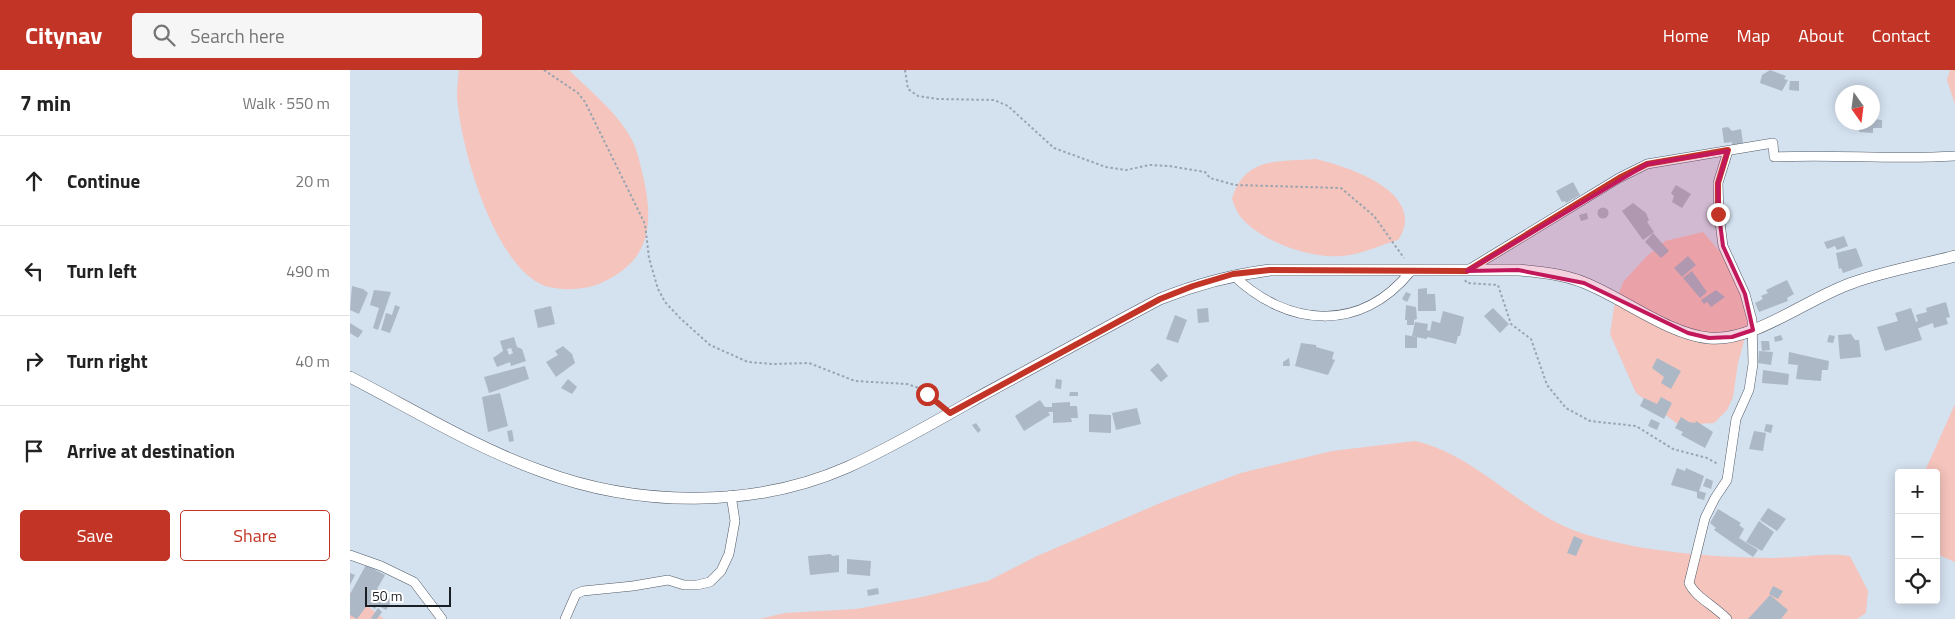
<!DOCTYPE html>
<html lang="en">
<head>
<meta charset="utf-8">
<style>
  :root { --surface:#fff; --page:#f6f6f6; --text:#222; --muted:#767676; --line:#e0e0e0; --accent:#c23526 }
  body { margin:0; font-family:"Titillium Web",sans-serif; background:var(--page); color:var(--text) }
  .controls { position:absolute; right:15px; bottom:15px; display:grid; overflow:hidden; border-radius:5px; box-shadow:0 2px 12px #0003 }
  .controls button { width:45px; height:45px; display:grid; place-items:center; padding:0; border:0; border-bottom:1px solid var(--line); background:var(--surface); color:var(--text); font:25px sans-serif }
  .compass { position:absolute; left:1485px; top:15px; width:45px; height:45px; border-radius:50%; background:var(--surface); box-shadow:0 2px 12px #0003; rotate:166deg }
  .scale { position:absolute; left:15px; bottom:12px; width:86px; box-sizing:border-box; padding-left:5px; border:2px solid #1a1f24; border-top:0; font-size:14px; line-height:18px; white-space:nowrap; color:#1a1f24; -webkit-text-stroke:4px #fff; paint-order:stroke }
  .stop { position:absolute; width:15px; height:15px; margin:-11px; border:4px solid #c23526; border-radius:50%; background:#fff }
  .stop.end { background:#c23526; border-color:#fff; box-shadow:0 1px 5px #0008 }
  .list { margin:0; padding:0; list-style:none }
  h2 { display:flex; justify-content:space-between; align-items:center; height:65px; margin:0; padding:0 20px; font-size:21px }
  h2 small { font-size:16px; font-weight:400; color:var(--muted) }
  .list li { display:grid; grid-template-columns:32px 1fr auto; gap:15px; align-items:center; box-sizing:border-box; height:90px; padding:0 20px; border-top:1px solid var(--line) }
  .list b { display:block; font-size:19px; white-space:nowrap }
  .list em { font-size:16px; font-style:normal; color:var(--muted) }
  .actions { display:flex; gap:10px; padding:15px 20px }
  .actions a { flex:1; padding:11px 0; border:1px solid var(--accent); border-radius:5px; text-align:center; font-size:18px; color:var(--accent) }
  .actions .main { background:var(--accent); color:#fff }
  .icon { flex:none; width:28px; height:28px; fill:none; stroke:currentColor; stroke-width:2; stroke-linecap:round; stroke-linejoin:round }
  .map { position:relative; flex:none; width:1605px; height:549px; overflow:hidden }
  header { display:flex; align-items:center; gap:30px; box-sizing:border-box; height:70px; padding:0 25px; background:var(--accent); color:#fff }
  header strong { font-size:24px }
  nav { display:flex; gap:28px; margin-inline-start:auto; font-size:18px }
  .search { width:350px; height:45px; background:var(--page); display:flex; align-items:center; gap:12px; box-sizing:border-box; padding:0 18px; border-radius:5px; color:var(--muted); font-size:19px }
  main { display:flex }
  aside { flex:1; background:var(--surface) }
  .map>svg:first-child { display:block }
  .green { fill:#f5c4bc }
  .building { fill:#acb8c6; fill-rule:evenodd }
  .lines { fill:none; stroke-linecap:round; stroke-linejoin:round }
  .minor-casing { stroke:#505a67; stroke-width:10 }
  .tertiary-casing { stroke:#505a67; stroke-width:12 }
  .path { stroke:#99a4af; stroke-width:2; stroke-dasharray:2.5 2.5; stroke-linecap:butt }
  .minor { stroke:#fff; stroke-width:9 }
  .tertiary { stroke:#fff; stroke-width:11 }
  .route { stroke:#c23526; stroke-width:6 }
  .marked { fill:#c2185b; fill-opacity:0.2; stroke:#c2185b; stroke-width:4; stroke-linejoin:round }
</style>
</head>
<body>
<header>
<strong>Citynav</strong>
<div class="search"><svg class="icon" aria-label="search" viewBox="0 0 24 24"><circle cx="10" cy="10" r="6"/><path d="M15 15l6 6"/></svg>Search here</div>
<nav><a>Home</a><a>Map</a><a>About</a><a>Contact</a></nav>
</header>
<main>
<aside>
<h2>7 min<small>Walk · 550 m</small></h2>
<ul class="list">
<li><svg class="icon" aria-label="ahead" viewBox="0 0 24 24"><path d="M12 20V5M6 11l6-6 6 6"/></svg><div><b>Continue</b></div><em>20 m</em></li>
<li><svg class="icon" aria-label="left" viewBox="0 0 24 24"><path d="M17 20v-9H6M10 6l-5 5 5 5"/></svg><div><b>Turn left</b></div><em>490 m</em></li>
<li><svg class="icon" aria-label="right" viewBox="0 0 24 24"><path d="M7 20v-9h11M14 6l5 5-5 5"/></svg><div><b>Turn right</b></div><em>40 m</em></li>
<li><svg class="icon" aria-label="arrive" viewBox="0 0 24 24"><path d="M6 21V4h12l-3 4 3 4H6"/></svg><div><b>Arrive at destination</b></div></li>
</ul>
<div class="actions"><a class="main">Save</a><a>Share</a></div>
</aside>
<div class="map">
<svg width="1605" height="549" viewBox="0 0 1605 549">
  <rect width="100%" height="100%" fill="#d4e1ef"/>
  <g class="green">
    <path d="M109 0H219C240 21 268 43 282 70 288 82 291 98 294 110 304 158 299 191 251 213 235 220 212 221 195 216 144 197 110 76 107 26 107 18 108 9 109 0Z"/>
    <polygon points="1600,0 1605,0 1605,34 1597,10"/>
    <path d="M966 89C999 97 1079 123 1048 170 1030 175 1010 185 992 186 961 189 909 171 890 146 886 141 884 134 882 129 895 86 929 92 966 89Z"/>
    <polygon points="1353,162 1372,184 1399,232 1397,260 1388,293 1383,327 1377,340 1364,353 1329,355 1286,323 1260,264 1264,237 1273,212 1297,186 1315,171"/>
    <polygon points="1605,334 1605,492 1591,486 1586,481 1586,403 1574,403"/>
    <path d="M1065 371C1130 386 1173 446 1237 465 1295 482 1360 487 1421 488 1447 488 1473 482 1500 486L1518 521 1516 543 1507 549H409L435 543 506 539 572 527 638 511 687 486 815 431 891 403 982 381Z"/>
    <polygon points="0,522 34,549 0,549"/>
  </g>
  <g class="building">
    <polygon points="1420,0 1436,6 1434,9 1438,10 1432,21 1410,13 1412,5"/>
    <polygon points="1440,11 1449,11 1449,21 1439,20"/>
    <polygon points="1524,49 1532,50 1532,58 1523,58 1523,63 1509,62 1510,52 1524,53"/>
    <polygon points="1378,57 1382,61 1391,59 1393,73 1382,75 1382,72 1374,73 1372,58"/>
    <polygon points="1223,112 1230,125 1216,133 1215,131 1212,132 1206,121"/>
    <polygon points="1326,115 1341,124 1332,138 1322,132 1324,126 1321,123"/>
    <polygon points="1283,133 1296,143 1299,150 1297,152 1304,162 1293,170 1272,141"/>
    <circle cx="1253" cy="143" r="5.5"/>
    <polygon points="1237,143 1238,149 1231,151 1229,145"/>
    <polygon points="1303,163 1319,181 1311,188 1295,172"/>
    <polygon points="1494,166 1498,176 1487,180 1485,176 1477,179 1474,172"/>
    <polygon points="1506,178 1513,196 1493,203 1491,198 1489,199 1486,183"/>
    <polygon points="1338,186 1346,195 1332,207 1324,198"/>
    <polygon points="1342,201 1357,222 1350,228 1333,208"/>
    <polygon points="1437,210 1444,224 1437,228 1438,231 1409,242 1405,233 1413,229 1411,226 1418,223 1416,220"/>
    <polygon points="2,216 13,219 18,223 9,244 0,240"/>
    <polygon points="1077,218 1077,224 1085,224 1086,241 1068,241 1068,219"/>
    <polygon points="24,220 41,222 28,260 23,258 29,238 20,235"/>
    <polygon points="1366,220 1375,227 1361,237 1357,232 1354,234 1351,230"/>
    <polygon points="1056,222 1061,224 1057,232 1052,229"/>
    <polygon points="1596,232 1600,247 1596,248 1598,254 1584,258 1583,253 1569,258 1568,258 1572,270 1535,281 1527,257 1548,251 1545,243 1561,238 1566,252 1568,251 1566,245 1577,242 1576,238"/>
    <polygon points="45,235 50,237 40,263 31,260 36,243 42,245"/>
    <polygon points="1056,235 1066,237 1067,249 1064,250 1064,255 1057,255 1057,250 1055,250"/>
    <polygon points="201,236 205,254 188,258 184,240"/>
    <polygon points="858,238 859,252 848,253 847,239"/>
    <polygon points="1143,238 1159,254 1150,263 1134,246"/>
    <polygon points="1093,241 1114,247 1110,266 1108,266 1106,274 1078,267 1076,269 1062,266 1065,252 1078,254 1077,260 1080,261 1082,251 1090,253"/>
    <polygon points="825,245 837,250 828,273 816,269"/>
    <polygon points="0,253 13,261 8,268 0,263"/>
    <polygon points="1501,264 1505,270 1509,270 1511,287 1490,289 1488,265"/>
    <polygon points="1055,265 1067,267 1067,278 1055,278"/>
    <polygon points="1431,265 1433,270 1425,272 1424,267"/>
    <polygon points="1479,265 1485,266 1483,273 1477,272"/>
    <path d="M164 267 167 277 172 279 176 291 161 296 160 292 147 297 143 288 153 281 150 271ZM161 278 163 283 159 285 157 279Z"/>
    <polygon points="1411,271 1419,271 1420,280 1412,281"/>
    <polygon points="951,273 966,275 966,277 984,282 982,289 985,290 978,305 945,296"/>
    <polygon points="213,276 222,284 225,293 206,307 196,292 208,285 205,281"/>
    <polygon points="1409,281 1423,282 1421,295 1408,293"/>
    <polygon points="1439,282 1479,291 1478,300 1472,300 1471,311 1446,309 1448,295 1438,294"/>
    <polygon points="939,288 940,296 933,296 933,292"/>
    <polygon points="1307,288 1331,301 1321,319 1311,313 1314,307 1302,298"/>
    <polygon points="808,293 818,306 811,312 800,300"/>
    <polygon points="175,296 179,309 139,323 134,307"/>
    <polygon points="1413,300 1439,304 1438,315 1412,313"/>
    <polygon points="218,309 227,317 222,324 211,318"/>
    <polygon points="706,309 712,310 711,319 705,318"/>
    <polygon points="720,322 728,322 728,326 719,326"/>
    <polygon points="150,323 158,356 138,362 132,327"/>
    <polygon points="1311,327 1322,333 1314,349 1290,336 1294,328 1307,334"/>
    <polygon points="690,330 695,337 702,337 702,333 720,332 720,336 727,336 728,348 721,348 722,352 703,353 703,342 698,342 700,345 674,361 665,346"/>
    <polygon points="787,338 791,354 766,360 762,343"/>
    <polygon points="739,344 761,345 761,363 739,362"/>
    <polygon points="1331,347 1339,352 1345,353 1346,351 1363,362 1355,378 1331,365 1333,362 1325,358"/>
    <polygon points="1301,349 1310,353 1307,360 1298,356"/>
    <polygon points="626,353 631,360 628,363 622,355"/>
    <polygon points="1416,354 1423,355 1421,363 1414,361"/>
    <polygon points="162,360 164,371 159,372 157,361"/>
    <polygon points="1404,361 1416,363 1413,381 1399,379"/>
    <polygon points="1327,398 1335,401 1336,398 1354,406 1349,421 1356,423 1354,430 1347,428 1347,422 1321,415"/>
    <polygon points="1356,408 1363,411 1361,419 1353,416"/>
    <polygon points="1418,438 1436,449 1427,461 1410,450"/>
    <polygon points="1368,439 1391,453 1389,455 1394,459 1389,468 1408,480 1403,487 1364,460 1366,458 1360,453"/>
    <polygon points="1409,451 1424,462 1412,481 1396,472"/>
    <polygon points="1224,466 1233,470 1226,486 1217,483"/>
    <polygon points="481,484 482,486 489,485 489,502 460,505 458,486"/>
    <polygon points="497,489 521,491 520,506 497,504"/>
    <polygon points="16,495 35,505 27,519 42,530 36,540 27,535 25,539 18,534 7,549 0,545 0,524"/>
    <polygon points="0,503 5,505 0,515"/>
    <polygon points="1423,516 1433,521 1428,529 1419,524"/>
    <polygon points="528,518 529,524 518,526 517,520"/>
    <polygon points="1420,525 1438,540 1431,549 1398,549"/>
    <polygon points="28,538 32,542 27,549 23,549 21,548"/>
  </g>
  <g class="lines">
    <defs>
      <g id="minor">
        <path d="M1118 200 1269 108 1297 94 1423 73 1424 87C1485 84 1545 90 1605 86"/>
        <path d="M883 205C937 257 1010 264 1061 201"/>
        <polyline points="0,485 31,496 64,512 92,549"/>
        <polyline points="215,549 226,524 233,521 283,516 318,510 334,515 347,515 360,512 371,501 379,484 385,451 381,425"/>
        <path d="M1377 549C1365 536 1345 527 1339 513L1355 448 1365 428 1377 410 1386 349 1399 320 1403 294 1402 250 1395 224 1373 176 1369 145 1368 113 1378 81"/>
      </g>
      <path id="tertiary" d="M0 307C62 339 126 378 191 401 287 437 403 439 498 397 542 377 585 352 627 328 688 295 749 261 810 229 847 214 881 205 920 200H1168C1190 202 1213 204 1235 213 1273 228 1318 264 1359 268 1402 273 1460 227 1502 213 1535 201 1571 195 1605 186"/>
    </defs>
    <use href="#minor" class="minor-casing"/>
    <use href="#tertiary" class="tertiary-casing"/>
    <g class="path">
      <polyline points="194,0 228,23 235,32 295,154 299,188 308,219 315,232 330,248 360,275 398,292 423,294 459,293 505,311 557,314 569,318 591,336"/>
      <polyline points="555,0 558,19 568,26 588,29 644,30 658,36 704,78 756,97 776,100 800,95 819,96 855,102 860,108 885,115 991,118 1024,146 1054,188"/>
      <polyline points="1115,210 1117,213 1148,215 1161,254 1181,269 1197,315 1216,338 1240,351 1286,356 1323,379 1357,388 1368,394"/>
    </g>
    <use href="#minor" class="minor"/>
    <use href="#tertiary" class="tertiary"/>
  </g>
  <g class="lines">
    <polyline class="route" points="577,324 600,343 810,229 843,216 883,204 920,200 1117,201 1269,108 1297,94 1378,80 1368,113 1368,144"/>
  </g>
  <path class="marked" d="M1378 81 1368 113 1369 145 1373 176 1395 224 1403 260 1382 267 1359 268 1338 263 1234 213 1168 200 1117 201 1297 94Z"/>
</svg>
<div class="controls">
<button>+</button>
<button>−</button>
<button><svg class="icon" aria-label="locate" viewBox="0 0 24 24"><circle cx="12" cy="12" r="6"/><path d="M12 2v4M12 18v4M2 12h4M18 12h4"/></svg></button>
</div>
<svg class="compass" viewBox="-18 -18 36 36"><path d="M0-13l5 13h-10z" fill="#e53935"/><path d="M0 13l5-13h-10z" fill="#767676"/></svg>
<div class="scale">50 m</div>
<div class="stop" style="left:577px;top:324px"></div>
<div class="stop end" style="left:1368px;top:144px"></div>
</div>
</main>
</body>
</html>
